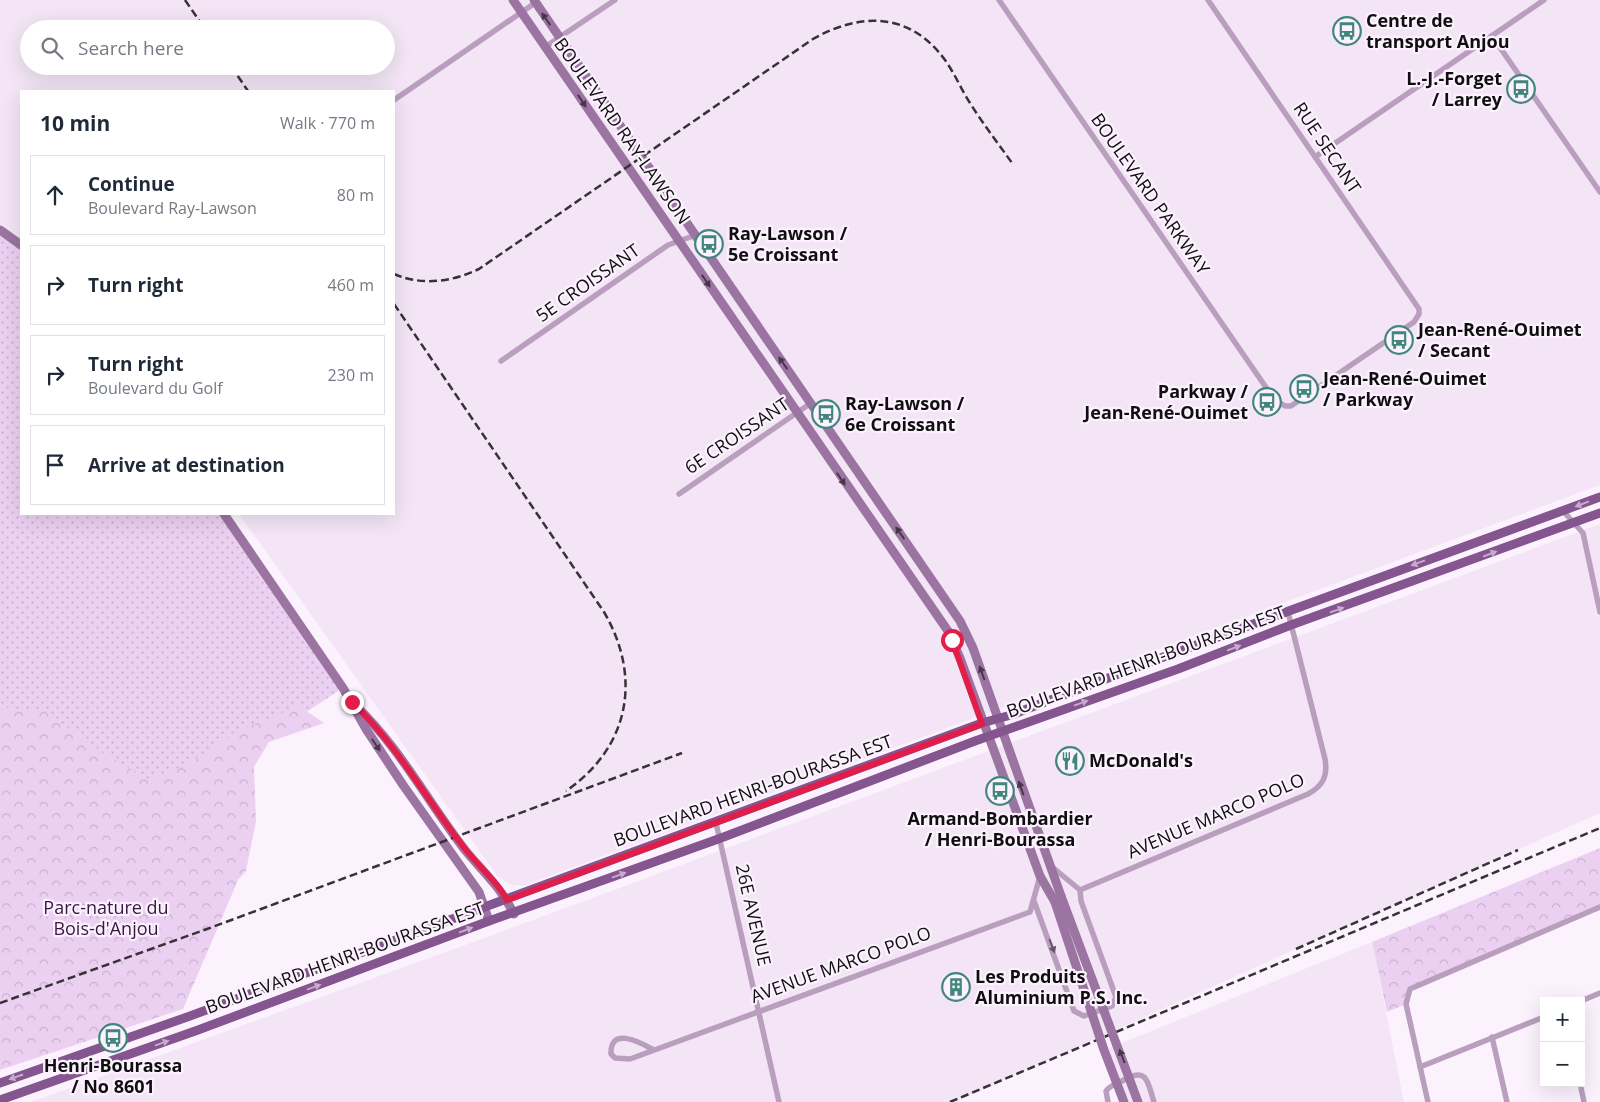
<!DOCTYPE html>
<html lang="en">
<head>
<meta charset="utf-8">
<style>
  :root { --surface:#fff; --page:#f2f2f3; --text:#1f2937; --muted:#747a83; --line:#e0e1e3 }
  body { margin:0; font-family:"Open Sans",sans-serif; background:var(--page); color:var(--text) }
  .controls { position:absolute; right:15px; bottom:15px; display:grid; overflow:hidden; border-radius:0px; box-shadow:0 5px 20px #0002 }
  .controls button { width:45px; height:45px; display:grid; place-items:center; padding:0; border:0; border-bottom:1px solid var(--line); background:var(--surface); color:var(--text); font:25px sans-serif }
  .stop { position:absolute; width:15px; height:15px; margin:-11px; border:4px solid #e11d48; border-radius:50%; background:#fff }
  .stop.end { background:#e11d48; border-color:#fff; box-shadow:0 1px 5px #0008 }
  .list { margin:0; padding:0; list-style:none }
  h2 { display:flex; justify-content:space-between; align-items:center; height:65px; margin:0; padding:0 20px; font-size:21px }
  h2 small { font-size:16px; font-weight:400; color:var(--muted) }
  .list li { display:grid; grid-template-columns:32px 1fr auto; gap:15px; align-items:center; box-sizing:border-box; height:80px; margin:0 10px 10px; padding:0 10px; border:1px solid var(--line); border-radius:0px }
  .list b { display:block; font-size:19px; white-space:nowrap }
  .list p { margin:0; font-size:16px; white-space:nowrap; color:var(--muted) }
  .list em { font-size:16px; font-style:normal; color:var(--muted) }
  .icon { flex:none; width:28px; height:28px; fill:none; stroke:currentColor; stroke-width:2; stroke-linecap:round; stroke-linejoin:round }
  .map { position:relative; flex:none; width:1600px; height:1102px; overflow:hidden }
  .search { position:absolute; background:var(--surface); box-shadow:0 5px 20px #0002; left:20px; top:20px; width:375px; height:55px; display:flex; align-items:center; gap:12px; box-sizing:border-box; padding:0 18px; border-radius:28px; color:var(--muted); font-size:19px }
  .panel { position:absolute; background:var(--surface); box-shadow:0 5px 20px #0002; left:20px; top:90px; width:375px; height:425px; border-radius:0px }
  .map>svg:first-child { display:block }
  .built { fill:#f3e5f6; fill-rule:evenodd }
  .grass { fill:url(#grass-dots) }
  .forest { fill:url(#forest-crowns) }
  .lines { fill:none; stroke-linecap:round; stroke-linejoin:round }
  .street { stroke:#b99ebe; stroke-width:5.5 }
  .secondary { stroke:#9b74a2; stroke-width:9 }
  .primary { stroke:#84558e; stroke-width:9 }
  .rail { stroke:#363236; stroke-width:2.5; stroke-dasharray:8 4; stroke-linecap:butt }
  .secondary-bridge { stroke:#9b74a2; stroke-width:9 }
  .oneway { fill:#48374b }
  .oneway2 { fill:#c6abcc }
  .oneway3 { fill:#655668 }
  .route { stroke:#e11d48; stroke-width:6 }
  .labels { text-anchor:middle; stroke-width:4.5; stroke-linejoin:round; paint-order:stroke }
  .poi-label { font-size:18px; font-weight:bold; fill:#110e11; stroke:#fcf2fe; text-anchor:start }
  .street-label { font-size:18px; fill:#110e11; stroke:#fcf2fe }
  .park-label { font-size:18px; fill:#3c1643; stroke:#fcf2fe }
</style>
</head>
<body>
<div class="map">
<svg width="1600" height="1102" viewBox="0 0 1600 1102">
  <defs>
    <pattern id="grass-dots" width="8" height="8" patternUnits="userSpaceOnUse" patternTransform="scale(1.25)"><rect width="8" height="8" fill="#ecd0f2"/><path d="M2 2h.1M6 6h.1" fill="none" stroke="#c9b1ce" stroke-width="1.8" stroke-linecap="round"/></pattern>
    <pattern id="forest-crowns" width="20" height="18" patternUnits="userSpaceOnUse" patternTransform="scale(1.25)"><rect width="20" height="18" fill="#ecd0f2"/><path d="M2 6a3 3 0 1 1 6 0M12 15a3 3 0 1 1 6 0" fill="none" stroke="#c9b1ce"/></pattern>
  </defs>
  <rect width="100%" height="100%" fill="#fcf2fe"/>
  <g class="built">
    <path d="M0 0H1600V485L523 886 511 885 498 877 239 514H394V91H21V256L0 242ZM29 29H386V66H29Z"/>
    <polygon points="1600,524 1600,813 955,1102 31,1102 487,937"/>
    <polygon points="1372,942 1404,1102 1124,1102 1104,1050"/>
  </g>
  <polygon class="grass" points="0,230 21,245 21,514 223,514 343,688 213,773 112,812 79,737 0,705"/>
  <g class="forest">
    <polygon points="0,705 15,711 43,710 103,753 150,780 188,764 235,732 299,706 324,723 269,742 254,767 256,821 246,871 238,880 183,1009 0,1070"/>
    <polygon points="1600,848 1600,907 1413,986 1406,1004 1387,1012 1372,942"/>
  </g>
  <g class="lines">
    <g class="street">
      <polyline points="999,0 1274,399 1285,406 1291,406 1414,322 1419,314 1419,309 1208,0"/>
      <polyline points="1492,36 1600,192"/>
      <polyline points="545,47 615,0"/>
      <polyline points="394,100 535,3"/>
      <polyline points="1315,157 1544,0"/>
      <polyline points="501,361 668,245 696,235"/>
      <polyline points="679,494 811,403"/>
      <polyline points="1563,511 1583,533 1600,612"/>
      <polyline points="716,823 779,1102"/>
      <path d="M1080 890 1308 794C1323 786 1328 776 1325 759L1288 612"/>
      <polyline points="1034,901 1074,1011 1084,1016 1112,1006 1116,997 1081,901 1080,890 1051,866"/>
      <polyline points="1581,1001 1600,993"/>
      <polyline points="1492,1037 1507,1102"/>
      <path d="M652 1049C638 1041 610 1027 611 1054L615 1058 630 1059 1030 912 1040 876"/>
      <polyline points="1420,1067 1544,1017"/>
      <polyline points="1580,1083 1584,1102"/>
      <path d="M1108 1102 1106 1091C1111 1084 1119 1083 1126 1079 1148 1067 1148 1084 1154 1102"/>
      <polyline points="1428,1102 1406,1004 1410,989 1600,907"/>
    </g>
    <g class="secondary">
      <polyline points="513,0 948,631 960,658 1040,876 1055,902"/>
      <polyline points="534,0 960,621 973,648 1061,896"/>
      <polyline points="0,230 21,245"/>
      <polyline points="224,514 343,688 366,729 403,785 479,892 489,921"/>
      <path d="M356 706C400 748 428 802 465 850 484 873 500 886 514 914"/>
    </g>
    <g class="primary">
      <polyline points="0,1083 190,1016 982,723 1011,715 1166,656 1600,497"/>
      <polyline points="0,1100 198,1030 489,921 721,838 975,741 1178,669 1291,625 1600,513"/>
    </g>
    <g class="rail">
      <polyline points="185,0 205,29"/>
      <polyline points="231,66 248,91"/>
      <path d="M394 274C422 286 452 282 479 269L813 39C861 12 910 12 945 60 955 74 961 89 970 103 983 124 998 143 1012 163"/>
      <path d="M394 304 604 612C642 677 630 747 566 791"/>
      <polyline points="1296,949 1518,850"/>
      <polyline points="0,1003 207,929 682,753"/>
      <polyline points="950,1102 1600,828"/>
    </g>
    <g class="secondary-bridge">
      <polyline points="1061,896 1138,1102"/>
      <polyline points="1055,902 1104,1050 1124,1102"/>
    </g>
  </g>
  <defs><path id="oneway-solid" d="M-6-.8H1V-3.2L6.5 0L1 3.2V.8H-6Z" transform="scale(1.25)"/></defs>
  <g class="oneway">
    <use href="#oneway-solid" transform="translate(546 19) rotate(-125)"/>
    <use href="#oneway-solid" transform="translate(582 101) rotate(56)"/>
    <use href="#oneway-solid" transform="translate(706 281) rotate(56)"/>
    <use href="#oneway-solid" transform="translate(783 363) rotate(-125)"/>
    <use href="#oneway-solid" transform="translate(841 479) rotate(56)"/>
    <use href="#oneway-solid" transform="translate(900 533) rotate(-125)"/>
    <use href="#oneway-solid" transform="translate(982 673) rotate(-110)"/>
    <use href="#oneway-solid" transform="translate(376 745) rotate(56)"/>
    <use href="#oneway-solid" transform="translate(1021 788) rotate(-110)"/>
    <use href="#oneway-solid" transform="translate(1122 1056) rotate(-111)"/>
  </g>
  <g class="oneway2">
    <use href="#oneway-solid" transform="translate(1582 504) rotate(159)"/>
    <use href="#oneway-solid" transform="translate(1490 554) rotate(-21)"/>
    <use href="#oneway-solid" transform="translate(1418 563) rotate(160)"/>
    <use href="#oneway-solid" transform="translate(1337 610) rotate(-19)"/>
    <use href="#oneway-solid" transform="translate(1234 648) rotate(-21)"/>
    <use href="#oneway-solid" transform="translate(1081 703) rotate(-20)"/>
    <use href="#oneway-solid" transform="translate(619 875) rotate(-20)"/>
    <use href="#oneway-solid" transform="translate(466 930) rotate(-21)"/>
    <use href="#oneway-solid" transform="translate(314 987) rotate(-20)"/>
    <use href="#oneway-solid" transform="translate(162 1043) rotate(-20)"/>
    <use href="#oneway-solid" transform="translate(16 1077) rotate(161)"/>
  </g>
  <use class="oneway3" href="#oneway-solid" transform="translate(1052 946) rotate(69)"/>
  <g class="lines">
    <path class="route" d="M352 702C400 748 426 800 466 850 479 867 497 881 507 900L982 724 952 640"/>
  </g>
  <defs>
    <symbol id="bus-ring" viewBox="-11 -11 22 22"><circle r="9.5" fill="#fcf2fe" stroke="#40867c" stroke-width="1.5"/><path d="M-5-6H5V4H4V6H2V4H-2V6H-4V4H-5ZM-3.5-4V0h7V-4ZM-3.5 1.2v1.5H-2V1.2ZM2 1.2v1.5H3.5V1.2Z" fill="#40867c"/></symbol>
    <symbol id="restaurant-ring" viewBox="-11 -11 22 22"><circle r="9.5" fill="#fcf2fe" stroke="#40867c" stroke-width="1.5"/><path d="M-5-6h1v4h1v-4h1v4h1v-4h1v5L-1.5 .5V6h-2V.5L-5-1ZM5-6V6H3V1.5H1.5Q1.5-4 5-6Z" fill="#40867c"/></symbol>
    <symbol id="building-ring" viewBox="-11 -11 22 22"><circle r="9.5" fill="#fcf2fe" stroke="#40867c" stroke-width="1.5"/><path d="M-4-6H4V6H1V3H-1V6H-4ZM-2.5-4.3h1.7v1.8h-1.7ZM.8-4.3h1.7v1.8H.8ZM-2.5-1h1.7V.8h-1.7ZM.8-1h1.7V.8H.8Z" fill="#40867c"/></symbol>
  </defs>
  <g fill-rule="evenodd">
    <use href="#bus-ring" x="1331" y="15" width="32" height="32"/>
    <use href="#bus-ring" x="1505" y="73" width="32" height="32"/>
    <use href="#bus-ring" x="693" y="228" width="32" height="32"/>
    <use href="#bus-ring" x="1383" y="324" width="32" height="32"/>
    <use href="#bus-ring" x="1288" y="373" width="32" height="32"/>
    <use href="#bus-ring" x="1251" y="386" width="32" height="32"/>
    <use href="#bus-ring" x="810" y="398" width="32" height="32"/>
    <use href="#restaurant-ring" x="1054" y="745" width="32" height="32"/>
    <use href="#bus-ring" x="984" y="775" width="32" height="32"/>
    <use href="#building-ring" x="940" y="971" width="32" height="32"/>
    <use href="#bus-ring" x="97" y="1022" width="32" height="32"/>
  </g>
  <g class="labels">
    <g class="poi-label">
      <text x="1366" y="27">Centre de<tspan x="1366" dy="21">transport Anjou</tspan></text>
      <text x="1502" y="85" text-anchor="end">L.-J.-Forget<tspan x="1502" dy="21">/ Larrey</tspan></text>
      <text x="728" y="240">Ray-Lawson /<tspan x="728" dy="21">5e Croissant</tspan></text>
      <text x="1418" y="336">Jean-René-Ouimet<tspan x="1418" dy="21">/ Secant</tspan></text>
      <text x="1323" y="385">Jean-René-Ouimet<tspan x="1323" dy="21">/ Parkway</tspan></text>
      <text x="1248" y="398" text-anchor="end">Parkway /<tspan x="1248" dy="21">Jean-René-Ouimet</tspan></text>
      <text x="845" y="410">Ray-Lawson /<tspan x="845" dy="21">6e Croissant</tspan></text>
      <text x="1089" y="767">McDonald's</text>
      <text x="1000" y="825" text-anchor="middle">Armand-Bombardier<tspan x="1000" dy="21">/ Henri-Bourassa</tspan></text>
      <text x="975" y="983">Les Produits<tspan x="975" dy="21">Aluminium P.S. Inc.</tspan></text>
      <text x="113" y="1072" text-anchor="middle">Henri-Bourassa<tspan x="113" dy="21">/ No 8601</tspan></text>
    </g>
    <g class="street-label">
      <text transform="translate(622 131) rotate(55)" y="6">BOULEVARD RAY-LAWSON</text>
      <text transform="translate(1327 148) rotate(56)" y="6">RUE SECANT</text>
      <text transform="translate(1150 194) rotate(55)" y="6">BOULEVARD PARKWAY</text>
      <text transform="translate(588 283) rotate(-35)" y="6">5E CROISSANT</text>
      <text transform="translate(737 436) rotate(-34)" y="6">6E CROISSANT</text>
      <text transform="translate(1146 662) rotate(-20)" y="6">BOULEVARD HENRI-BOURASSA EST</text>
      <text transform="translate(753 791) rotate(-20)" y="6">BOULEVARD HENRI-BOURASSA EST</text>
      <text transform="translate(1216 816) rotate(-23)" y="6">AVENUE MARCO POLO</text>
      <text transform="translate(753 915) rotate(77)" y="6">26E AVENUE</text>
      <text transform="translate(345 958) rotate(-20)" y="6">BOULEVARD HENRI-BOURASSA EST</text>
      <text transform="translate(841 965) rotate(-20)" y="6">AVENUE MARCO POLO</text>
    </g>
    <g class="park-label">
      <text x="106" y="914">Parc-nature du<tspan x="106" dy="21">Bois-d'Anjou</tspan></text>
    </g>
  </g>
</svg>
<div class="controls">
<button>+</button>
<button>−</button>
</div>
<div class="stop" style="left:952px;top:640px"></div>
<div class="stop end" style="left:352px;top:702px"></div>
<div class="search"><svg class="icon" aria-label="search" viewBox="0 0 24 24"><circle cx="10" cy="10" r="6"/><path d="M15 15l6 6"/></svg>Search here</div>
<section class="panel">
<h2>10 min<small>Walk · 770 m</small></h2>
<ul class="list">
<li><svg class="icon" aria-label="ahead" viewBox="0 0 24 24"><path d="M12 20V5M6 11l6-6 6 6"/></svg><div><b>Continue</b><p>Boulevard Ray-Lawson</p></div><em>80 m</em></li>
<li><svg class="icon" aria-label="right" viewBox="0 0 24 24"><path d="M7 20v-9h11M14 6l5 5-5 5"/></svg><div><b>Turn right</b></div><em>460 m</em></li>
<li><svg class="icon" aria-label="right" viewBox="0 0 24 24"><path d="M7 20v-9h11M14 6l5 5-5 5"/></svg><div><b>Turn right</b><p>Boulevard du Golf</p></div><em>230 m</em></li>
<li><svg class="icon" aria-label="arrive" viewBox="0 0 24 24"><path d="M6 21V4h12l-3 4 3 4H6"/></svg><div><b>Arrive at destination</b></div></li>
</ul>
</section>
</div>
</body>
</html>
